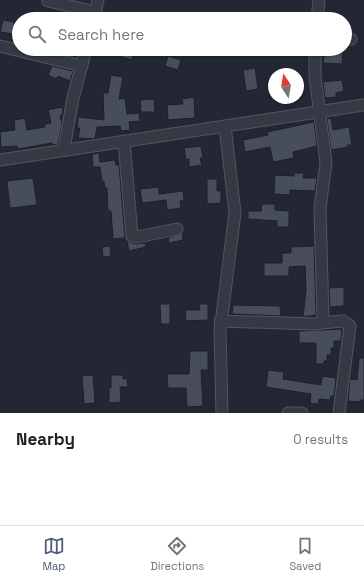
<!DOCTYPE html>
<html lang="en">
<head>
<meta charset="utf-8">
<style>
  :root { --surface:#fff; --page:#f2f2f2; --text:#202124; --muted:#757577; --line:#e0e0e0; --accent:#515c7c }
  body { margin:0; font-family:"Space Grotesk",sans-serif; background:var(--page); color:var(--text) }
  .compass { position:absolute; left:268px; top:68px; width:36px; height:36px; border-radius:50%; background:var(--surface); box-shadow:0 1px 3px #0004; rotate:348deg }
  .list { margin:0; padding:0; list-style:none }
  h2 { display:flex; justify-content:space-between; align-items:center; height:52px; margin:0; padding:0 16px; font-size:17px }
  h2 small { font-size:13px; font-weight:400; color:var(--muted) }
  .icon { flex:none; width:22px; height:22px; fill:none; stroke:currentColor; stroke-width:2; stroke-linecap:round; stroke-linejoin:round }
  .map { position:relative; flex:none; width:364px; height:413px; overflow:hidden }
  .search { position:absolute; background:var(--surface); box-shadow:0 1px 3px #0004; left:12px; right:12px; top:12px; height:44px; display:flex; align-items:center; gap:10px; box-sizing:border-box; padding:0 14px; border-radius:22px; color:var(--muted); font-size:15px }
  .sheet { height:112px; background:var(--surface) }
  nav { display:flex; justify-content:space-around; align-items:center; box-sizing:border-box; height:56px; border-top:1px solid var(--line); background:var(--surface); font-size:11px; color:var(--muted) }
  nav a { display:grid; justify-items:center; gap:2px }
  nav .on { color:var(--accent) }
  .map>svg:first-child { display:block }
  .building { fill:#474d5b; stroke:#1c202a }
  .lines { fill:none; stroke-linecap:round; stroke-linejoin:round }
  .minor-casing { stroke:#525661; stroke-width:13 }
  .minor { stroke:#353944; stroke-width:11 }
</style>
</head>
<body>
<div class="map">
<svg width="364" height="413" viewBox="0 0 364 413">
  <rect width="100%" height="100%" fill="#222733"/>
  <g class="building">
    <polygon points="3,20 14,22 14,27 19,28 19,35 0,32"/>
    <polygon points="105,49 134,49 132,60 105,52"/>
    <polygon points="325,50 343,51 342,64 323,63"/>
    <polygon points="168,56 181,60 178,70 165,66"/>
    <polygon points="52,66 73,71 70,81 58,76 56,79 48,75"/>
    <polygon points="255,68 258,89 246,91 243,70"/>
    <polygon points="111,75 123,77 119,99 125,98 127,114 139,113 140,121 129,122 130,130 121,131 120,126 97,127 95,139 78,138 80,128 77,128 78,117 104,120 103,93 108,93"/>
    <polygon points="342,80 344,91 336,93 336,97 325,98 323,82"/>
    <polygon points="194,97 195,118 168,120 167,105 183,104 182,99"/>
    <polygon points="154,99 155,112 141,112 140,100"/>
    <polygon points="62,107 63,113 60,116 62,123 58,144 52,145 52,143 18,149 17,146 1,147 0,132 15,130 14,120 25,118 27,130 45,127 45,124 51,123 48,110"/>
    <polygon points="331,118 333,130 349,127 352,145 347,145 348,147 331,150 327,119"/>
    <polygon points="314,122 317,146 293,152 294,158 273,162 270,147 245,152 243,140 268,135 267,132"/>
    <polygon points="201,146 203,158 200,158 202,165 189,167 189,159 186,160 184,148"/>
    <polygon points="99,153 100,162 115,160 116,165 119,165 125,238 113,239 111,211 108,211 107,188 105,188 104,181 102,182 100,167 93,167 92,154"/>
    <polygon points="294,173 304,173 303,178 317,178 315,191 290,190 290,195 274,194 275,175 294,176"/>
    <polygon points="33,178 37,205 10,208 7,181"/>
    <polygon points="207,179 217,179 217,191 221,191 221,203 207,204"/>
    <polygon points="159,187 159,194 183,191 184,201 180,201 181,208 167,210 166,200 142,203 140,189"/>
    <polygon points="262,204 275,204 275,210 289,211 289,227 277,227 277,221 248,219 248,211 261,211"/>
    <polygon points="182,233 183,240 169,243 168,238"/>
    <polygon points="127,241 136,244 145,243 146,247 129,251"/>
    <polygon points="110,246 111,256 103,257 102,247"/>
    <polygon points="314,246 316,315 303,317 306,290 305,266 289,267 289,276 264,276 264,263 282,263 282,253 291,253 291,247"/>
    <polygon points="344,287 344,306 330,307 329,288"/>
    <polygon points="160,304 170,304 170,324 161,324"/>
    <polygon points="199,304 208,304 208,320 186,321 185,310 200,310"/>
    <polygon points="233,305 280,306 281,316 232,314"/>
    <polygon points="342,329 341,341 334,341 334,348 331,348 331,355 327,355 327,361 324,361 324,364 316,364 316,343 299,343 299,331"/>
    <polygon points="190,351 208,351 208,370 201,370 203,406 187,407 186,388 168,388 167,374 189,374"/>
    <polygon points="359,358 364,358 364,400 360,400 360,402 348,401 350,379 357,380"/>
    <polygon points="268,370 284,372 283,379 321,385 322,376 336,378 334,396 331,396 330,400 319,399 318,404 310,403 311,394 266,387"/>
    <polygon points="93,375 95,403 84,404 82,376"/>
    <polygon points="111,375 123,375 123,379 127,379 128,387 120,387 121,402 109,403 109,388 111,388"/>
  </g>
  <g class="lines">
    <defs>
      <g id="minor">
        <polyline points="48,1 95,12"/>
        <polyline points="94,19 98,0"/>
        <polyline points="317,19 319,0"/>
        <polyline points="345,38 351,39"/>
        <polyline points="0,46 82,66"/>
        <polyline points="124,141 132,236 137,237 177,229"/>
        <polyline points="64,149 73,98 86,49"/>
        <polyline points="0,160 364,105"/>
        <polyline points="220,321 314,324 321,323 323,320 320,208 326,163 315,76 315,49"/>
        <polyline points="321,323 343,321 350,326 339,413"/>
        <polyline points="222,413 220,331 235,213 225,126"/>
        <polyline points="288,413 302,413"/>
      </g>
    </defs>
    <use href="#minor" class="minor-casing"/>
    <use href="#minor" class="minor"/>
  </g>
</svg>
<svg class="compass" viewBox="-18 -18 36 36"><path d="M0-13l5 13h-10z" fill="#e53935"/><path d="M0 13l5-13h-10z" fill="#757577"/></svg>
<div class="search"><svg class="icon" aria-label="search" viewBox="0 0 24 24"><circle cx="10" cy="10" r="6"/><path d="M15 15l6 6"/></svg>Search here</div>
</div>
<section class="sheet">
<h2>Nearby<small>0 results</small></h2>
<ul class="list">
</ul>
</section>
<nav>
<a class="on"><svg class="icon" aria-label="map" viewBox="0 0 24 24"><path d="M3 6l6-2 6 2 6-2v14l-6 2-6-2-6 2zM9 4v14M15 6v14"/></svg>Map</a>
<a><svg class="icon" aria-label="directions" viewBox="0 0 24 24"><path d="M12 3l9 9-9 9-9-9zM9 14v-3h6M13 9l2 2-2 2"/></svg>Directions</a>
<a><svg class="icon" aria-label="saved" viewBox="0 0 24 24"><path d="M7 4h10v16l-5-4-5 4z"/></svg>Saved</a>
</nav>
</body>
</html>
